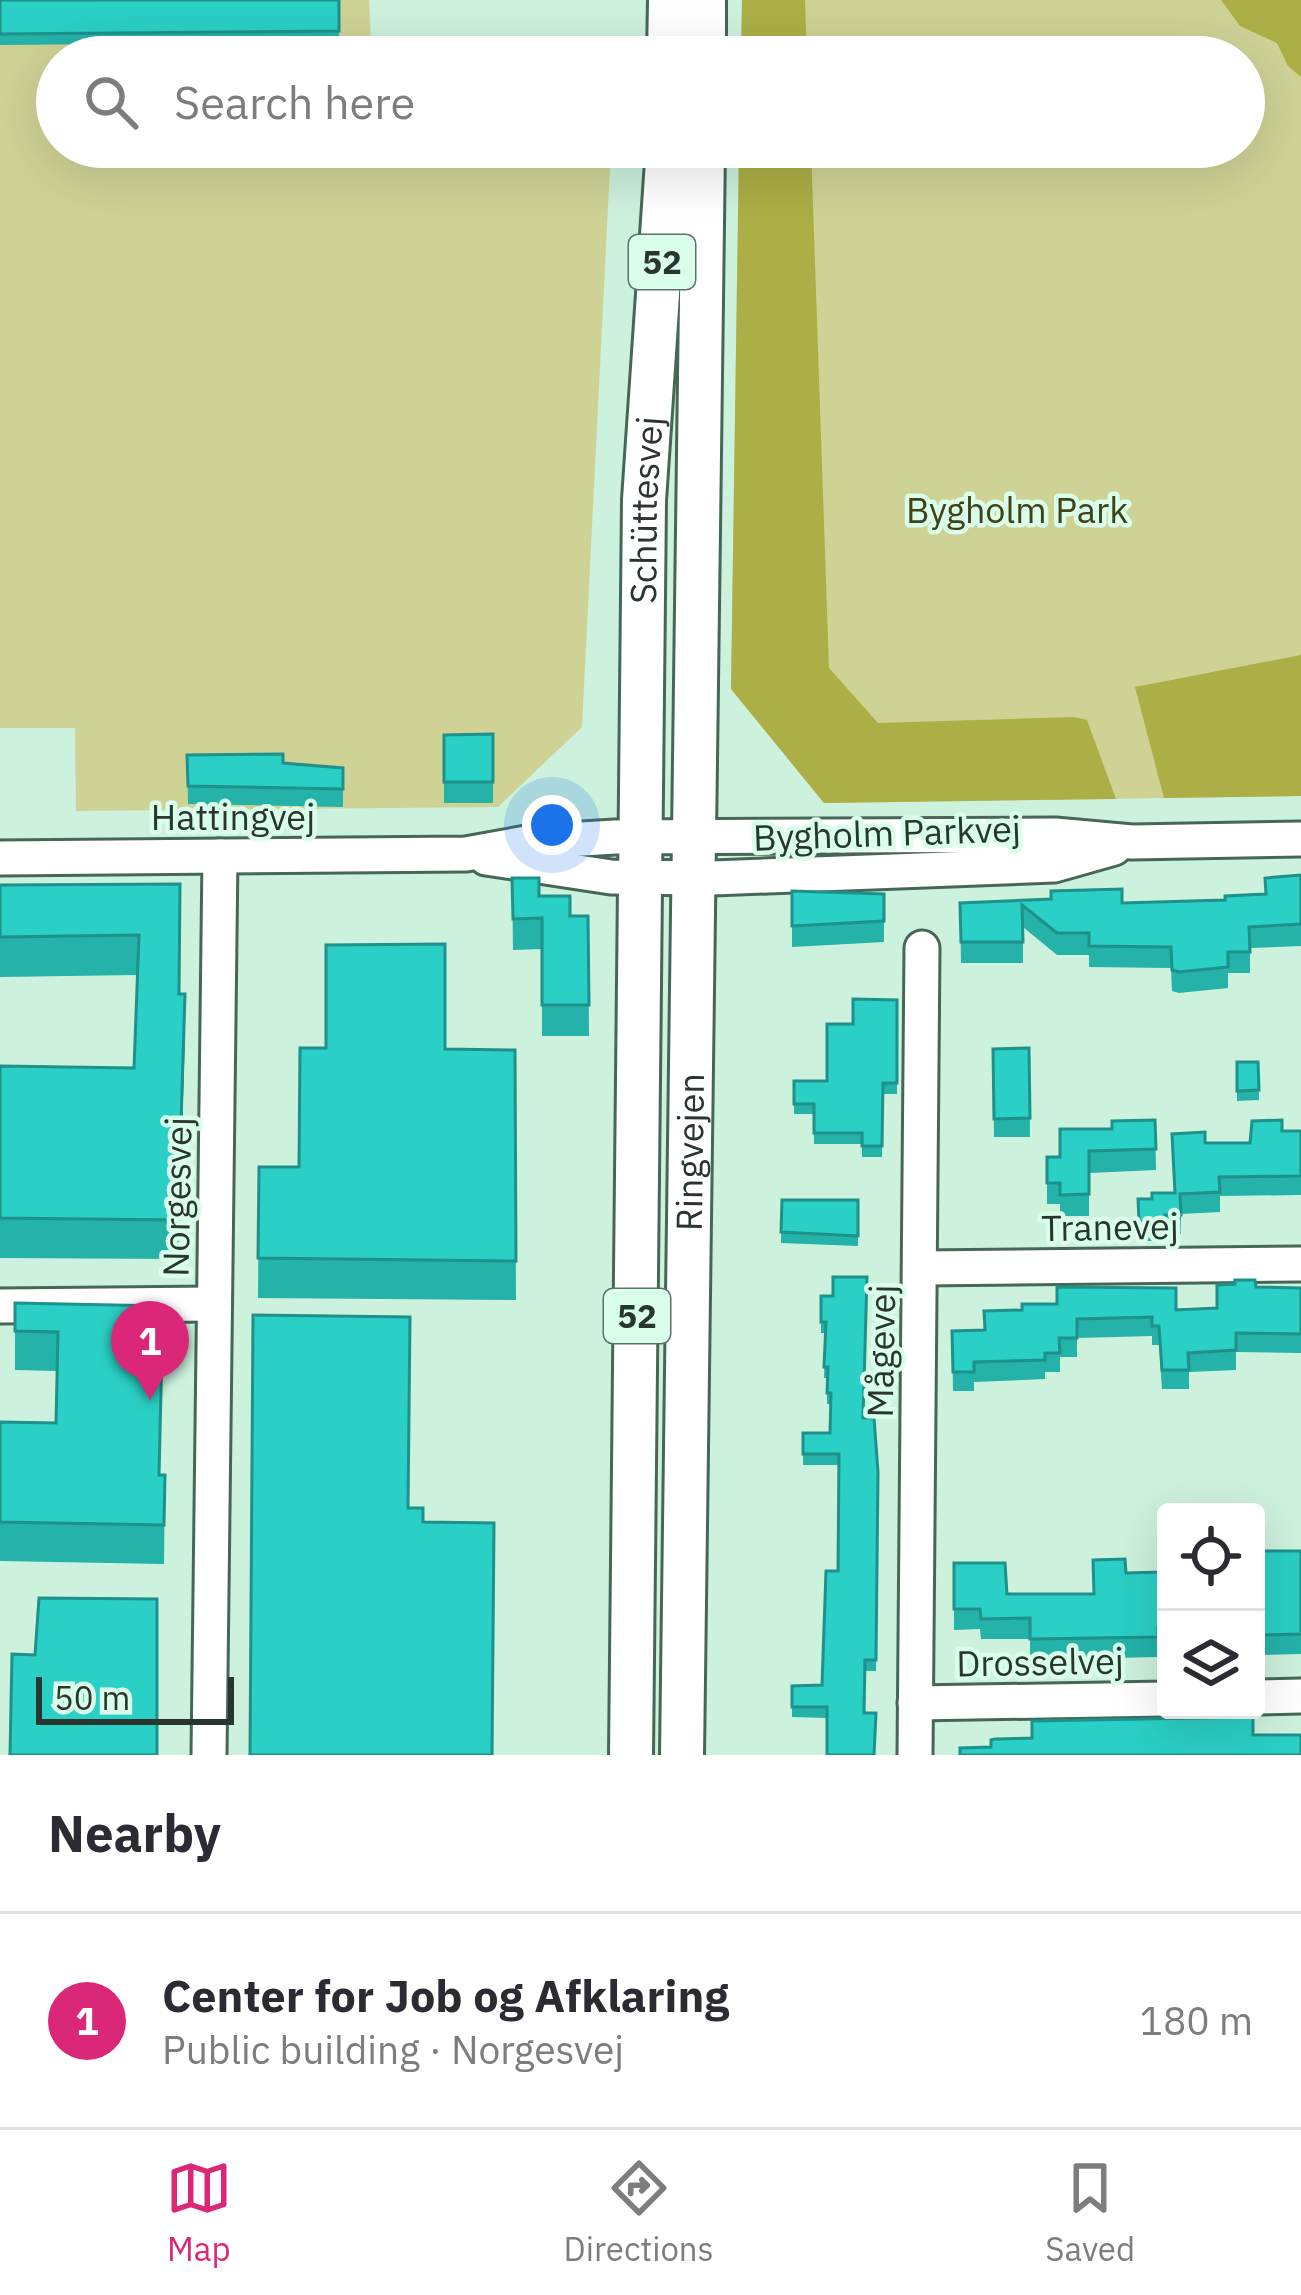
<!DOCTYPE html>
<html lang="en">
<head>
<meta charset="utf-8">
<style>
  :root { --surface:#fff; --page:#f2f2f3; --text:#2b2b33; --muted:#7c7c81; --line:#e1e1e2; --accent:#db2777 }
  body { margin:0; font-family:"IBM Plex Sans",sans-serif; background:var(--page); color:var(--text) }
  .controls { position:absolute; right:36px; bottom:36px; display:grid; overflow:hidden; border-radius:12px; box-shadow:0 12px 48px #0002 }
  .controls button { width:108px; height:108px; display:grid; place-items:center; padding:0; border:0; border-bottom:3px solid var(--line); background:var(--surface); color:var(--text); font:60px sans-serif }
  .scale { position:absolute; left:36px; bottom:30px; width:198px; box-sizing:border-box; padding-left:12px; border:6px solid #28362f; border-top:0; font-size:33px; line-height:42px; white-space:nowrap; color:#28362f; -webkit-text-stroke:9px #d9feea; paint-order:stroke }
  .you { position:absolute; left:552px; top:825px; width:42px; height:42px; margin:-30px; border:9px solid #fff; border-radius:50%; background:#1a73e8; box-shadow:0 0 0 18px #1a73e833 }
  .badge { display:grid; place-items:center; width:78px; height:78px; border-radius:50%; background:var(--accent); color:#fff; font-size:39px; font-weight:700 }
  .pin { position:absolute; translate:-50% -99px; filter:drop-shadow(0 3px 6px #0008) }
  .pin::after { content:''; position:absolute; top:63px; width:42px; height:36px; background:inherit; clip-path:polygon(0 0,100% 0,50% 100%) }
  .list { margin:0; padding:0; list-style:none }
  h2 { display:flex; justify-content:space-between; align-items:center; height:156px; margin:0; padding:0 48px; font-size:51px }
  h2 small { font-size:39px; font-weight:400; color:var(--muted) }
  .list li { display:grid; grid-template-columns:78px 1fr auto; gap:36px; align-items:center; box-sizing:border-box; height:216px; padding:0 48px; border-top:3px solid var(--line) }
  .list b { display:block; font-size:45px; white-space:nowrap }
  .list p { margin:0; font-size:39px; white-space:nowrap; color:var(--muted) }
  .list em { font-size:39px; font-style:normal; color:var(--muted) }
  .icon { flex:none; width:66px; height:66px; fill:none; stroke:currentColor; stroke-width:2; stroke-linecap:round; stroke-linejoin:round }
  .map { position:relative; flex:none; width:1301px; height:1755px; overflow:hidden }
  .search { position:absolute; background:var(--surface); box-shadow:0 12px 48px #0002; left:36px; right:36px; top:36px; height:132px; display:flex; align-items:center; gap:30px; box-sizing:border-box; padding:0 42px; border-radius:66px; color:var(--muted); font-size:45px }
  .sheet { height:372px; background:var(--surface) }
  nav { display:flex; justify-content:space-around; align-items:center; box-sizing:border-box; height:168px; border-top:3px solid var(--line); background:var(--surface); font-size:33px; color:var(--muted) }
  nav a { display:grid; justify-items:center; gap:6px }
  nav .on { color:var(--accent) }
  .map>svg:first-child { display:block }
  .green { fill:#cfd295 }
  .forest { fill:#acae46 }
  .lines { fill:none; stroke-linecap:round; stroke-linejoin:round }
  .minor-casing { stroke:#466756; stroke-width:39 }
  .major-casing { stroke:#466756; stroke-width:48 }
  .minor { stroke:#fff; stroke-width:33 }
  .major { stroke:#fff; stroke-width:42 }
  .wall { fill:#24b2a9 }
  .shaded-wall { fill:#1d918a }
  .building { fill:#2acfc5; stroke:#1d918a; stroke-width:3 }
  .labels { text-anchor:middle; stroke-width:9; stroke-linejoin:round; paint-order:stroke }
  .shield { fill:#d9feea; stroke:#5d7267; stroke-width:3 }
  .shield-label { font-size:33px; font-weight:bold; fill:#28362f }
  .park-label { font-size:36px; fill:#414217; stroke:#d9feea }
  .street-label { font-size:36px; fill:#28362f; stroke:#d9feea }
</style>
</head>
<body>
<div class="map">
<svg width="1301" height="1755" viewBox="0 0 1301 1755">
  <rect width="100%" height="100%" fill="#ccf1dd"/>
  <g class="green">
    <polygon points="0,0 369,0 371,41 616,48 616,57 57,57 57,147 611,147 582,727 498,807 76,811 75,728 0,728"/>
    <polygon points="742,0 1301,0 1301,796 824,803 731,689 739,147 1244,147 1244,57 741,57"/>
  </g>
  <g class="forest">
    <polygon points="742,0 805,0 807,57 741,57"/>
    <polygon points="1221,0 1301,0 1301,77 1288,66 1277,43 1240,26"/>
    <polygon points="739,147 811,147 829,668 878,723 1074,717 1087,720 1116,799 824,803 731,689"/>
    <polygon points="1301,655 1301,796 1164,798 1135,687"/>
  </g>
  <g class="lines">
    <defs>
      <g id="minor">
        <polyline points="0,858 466,854 532,842 615,837 1055,835 1132,842 1301,839"/>
        <polyline points="486,858 611,877 713,878 1054,865 1114,848"/>
        <polyline points="921,1268 1301,1264"/>
        <polyline points="0,1306 214,1304"/>
        <polyline points="1256,1697 1301,1696"/>
        <polyline points="915,1703 1166,1699"/>
        <polyline points="209,1755 220,856"/>
        <polyline points="915,1755 922,948"/>
      </g>
      <g id="major">
        <polyline points="669,57 670,0"/>
        <polyline points="704,57 704,0"/>
        <path id="s1" d="M631 1755 644 500 668 147"/>
        <path id="s2" d="M682 1755 703 147"/>
      </g>
    </defs>
    <use href="#minor" class="minor-casing"/>
    <use href="#major" class="major-casing"/>
    <use href="#minor" class="minor"/>
    <use href="#major" class="major"/>
  </g>
  <g class="wall">
    <polygon points="0,0 339,0 339,42 0,45"/>
    <polygon points="493,734 493,803 444,803 444,735"/>
    <polygon points="187,755 343,768 343,807 188,804"/>
    <polygon points="1301,875 1301,946 1250,948 1250,973 1228,973 1228,988 1179,993 1172,991 1171,968 1089,967 1089,955 1057,955 1023,927 1023,963 961,963 960,903 1122,903 1225,900 1266,894"/>
    <polygon points="512,878 570,916 588,916 589,1036 542,1036 542,949 513,950"/>
    <polygon points="180,884 179,994 185,1033 178,1259 0,1258 0,1066 134,1068 137,975 0,977 0,885"/>
    <polygon points="792,891 884,894 884,942 792,947"/>
    <polygon points="897,1000 897,1094 883,1094 882,1157 862,1157 862,1144 814,1144 814,1114 794,1114 794,1081 827,1081 853,1024"/>
    <polygon points="1029,1048 1030,1137 994,1137 993,1049"/>
    <polygon points="445,1049 515,1050 516,1300 258,1298 259,1167 299,1167"/>
    <polygon points="1237,1062 1258,1062 1259,1100 1237,1101"/>
    <polygon points="1155,1120 1156,1170 1089,1173 1089,1216 1060,1216 1060,1204 1047,1204 1047,1157 1060,1157 1112,1129"/>
    <polygon points="1282,1131 1301,1131 1301,1195 1220,1196 1220,1212 1181,1214 1181,1234 1165,1235 1165,1241 1139,1241 1138,1199 1152,1199 1174,1193 1205,1143 1250,1143"/>
    <polygon points="782,1200 858,1200 858,1246 781,1243"/>
    <polygon points="1256,1287 1301,1288 1301,1353 1236,1352 1236,1370 1189,1372 1189,1389 1162,1389 1159,1345 1152,1345 1152,1336 1077,1338 1077,1357 1060,1357 1060,1372 1045,1372 1045,1379 974,1382 974,1391 953,1391 952,1331 984,1330 984,1311 1217,1308"/>
    <polygon points="821,1296 864,1418 878,1472 876,1671 865,1671 827,1718 792,1717 792,1686 822,1685 838,1571 839,1465 803,1465 803,1433 830,1433 831,1404 827,1404 827,1378 824,1378 825,1333 821,1333"/>
    <polygon points="15,1303 163,1306 160,1475 165,1475 164,1564 0,1561 0,1422 56,1423 57,1371 15,1370"/>
    <polygon points="1256,1551 1301,1551 1301,1654 1256,1655"/>
    <polygon points="954,1563 1007,1594 1094,1594 1126,1573 1166,1582 1166,1647 1158,1647 1158,1657 1030,1660 1030,1639 981,1639 980,1629 954,1630"/>
  </g>
  <polygon class="shaded-wall" points="185,994 185,1033 178,1259 178,1220"/>
  <g class="building">
    <polygon points="0,0 339,0 339,31 0,34"/>
    <polygon points="493,734 493,782 444,782 444,735"/>
    <polygon points="283,754 283,763 343,768 343,789 188,786 187,755"/>
    <polygon points="1301,875 1301,924 1249,927 1250,952 1228,952 1228,967 1179,972 1172,970 1171,947 1089,946 1089,933 1057,933 1022,905 1023,942 961,942 960,903 1051,899 1051,891 1122,889 1122,903 1225,900 1225,896 1266,894 1265,878"/>
    <polygon points="512,878 539,878 539,896 570,896 570,916 588,916 589,1005 542,1005 542,918 513,919"/>
    <polygon points="180,884 179,994 185,994 178,1220 0,1218 0,1066 134,1068 139,935 0,937 0,885"/>
    <polygon points="792,891 884,894 884,921 792,926"/>
    <polygon points="445,944 445,1049 515,1050 516,1261 258,1258 259,1167 299,1167 300,1048 326,1048 326,945"/>
    <polygon points="853,999 897,1000 897,1083 883,1083 882,1146 862,1146 862,1133 814,1133 814,1104 794,1104 794,1081 827,1081 827,1024 853,1024"/>
    <polygon points="1029,1048 1030,1118 994,1119 993,1049"/>
    <polygon points="1237,1062 1258,1062 1259,1090 1237,1091"/>
    <polygon points="1155,1120 1156,1149 1089,1151 1089,1194 1060,1195 1060,1183 1047,1183 1047,1157 1060,1157 1060,1129 1112,1129 1112,1121"/>
    <polygon points="1282,1120 1282,1131 1301,1131 1301,1176 1219,1177 1220,1192 1180,1194 1181,1215 1165,1215 1165,1221 1139,1221 1138,1199 1152,1199 1152,1193 1175,1193 1172,1134 1205,1132 1205,1143 1250,1143 1252,1121"/>
    <polygon points="782,1200 858,1200 858,1236 781,1232"/>
    <polygon points="833,1277 867,1277 863,1418 874,1418 878,1472 876,1660 865,1660 864,1713 876,1713 874,1755 827,1755 827,1707 792,1707 792,1686 822,1685 826,1571 838,1571 839,1454 803,1454 803,1433 830,1433 831,1393 827,1393 828,1367 824,1367 826,1322 821,1322 821,1296 833,1296"/>
    <polygon points="1235,1280 1255,1280 1256,1287 1301,1288 1301,1334 1236,1333 1236,1350 1188,1353 1189,1370 1162,1370 1159,1326 1152,1326 1152,1317 1077,1319 1077,1338 1059,1338 1060,1353 1045,1353 1045,1360 974,1362 974,1372 953,1372 952,1331 985,1330 984,1311 1022,1310 1022,1304 1057,1304 1057,1287 1176,1288 1176,1310 1217,1308 1217,1285 1235,1284"/>
    <polygon points="15,1303 163,1306 159,1475 165,1475 164,1525 0,1522 0,1422 56,1423 58,1332 15,1331"/>
    <polygon points="253,1315 410,1317 408,1508 423,1508 423,1522 494,1523 492,1755 250,1755"/>
    <polygon points="1256,1551 1301,1551 1301,1634 1256,1635"/>
    <polygon points="1125,1559 1126,1573 1163,1572 1163,1582 1166,1582 1166,1627 1158,1627 1158,1637 1030,1639 1030,1618 981,1619 980,1609 954,1609 954,1563 1005,1563 1007,1594 1094,1594 1093,1560"/>
    <polygon points="39,1598 157,1599 157,1755 10,1755 12,1654 35,1655"/>
    <polygon points="1253,1717 1253,1735 1301,1735 1301,1755 960,1755 960,1748 991,1747 991,1740 995,1739 1032,1738 1032,1721"/>
  </g>
  <g class="labels">
    <g class="shield">
      <rect x="629" y="235" width="66" height="54" rx="9"/>
      <rect x="604" y="1289" width="66" height="54" rx="9"/>
    </g>
    <g class="shield-label">
      <text x="662" y="274">52</text>
      <text x="637" y="1328">52</text>
    </g>
    <g class="park-label">
      <text x="1017" y="523">Bygholm Park</text>
    </g>
    <g class="street-label">
      <text dy="13" stroke="none"><textPath href="#s1" startOffset="1245">Schüttesvej</textPath></text>
      <text x="233" y="830">Hattingvej</text>
      <text transform="translate(887 833) rotate(-2)" y="13">Bygholm Parkvej</text>
      <text dy="13" stroke="none"><textPath href="#s2" startOffset="603">Ringvejen</textPath></text>
      <text transform="translate(177 1197) rotate(-89)" y="13">Norgesvej</text>
      <text transform="translate(1110 1227) rotate(-1)" y="13">Tranevej</text>
      <text transform="translate(881 1351) rotate(-89)" y="13">Mågevej</text>
      <text transform="translate(1040 1662) rotate(-1)" y="13">Drosselvej</text>
    </g>
  </g>
</svg>
<div class="controls">
<button><svg class="icon" aria-label="locate" viewBox="0 0 24 24"><circle cx="12" cy="12" r="6"/><path d="M12 2v4M12 18v4M2 12h4M18 12h4"/></svg></button>
<button><svg class="icon" aria-label="layers" viewBox="0 0 24 24"><path d="M12 4l9 5-9 5-9-5zM3 14l9 5 9-5"/></svg></button>
</div>
<div class="scale">50 m</div>
<div class="you"></div>
<div class="pin badge" style="left:150px;top:1400px">1</div>
<div class="search"><svg class="icon" aria-label="search" viewBox="0 0 24 24"><circle cx="10" cy="10" r="6"/><path d="M15 15l6 6"/></svg>Search here</div>
</div>
<section class="sheet">
<h2>Nearby<small></small></h2>
<ul class="list">
<li><span class="badge">1</span><div><b>Center for Job og Afklaring</b><p>Public building · Norgesvej</p></div><em>180 m</em></li>
</ul>
</section>
<nav>
<a class="on"><svg class="icon" aria-label="map" viewBox="0 0 24 24"><path d="M3 6l6-2 6 2 6-2v14l-6 2-6-2-6 2zM9 4v14M15 6v14"/></svg>Map</a>
<a><svg class="icon" aria-label="directions" viewBox="0 0 24 24"><path d="M12 3l9 9-9 9-9-9zM9 14v-3h6M13 9l2 2-2 2"/></svg>Directions</a>
<a><svg class="icon" aria-label="saved" viewBox="0 0 24 24"><path d="M7 4h10v16l-5-4-5 4z"/></svg>Saved</a>
</nav>
</body>
</html>
